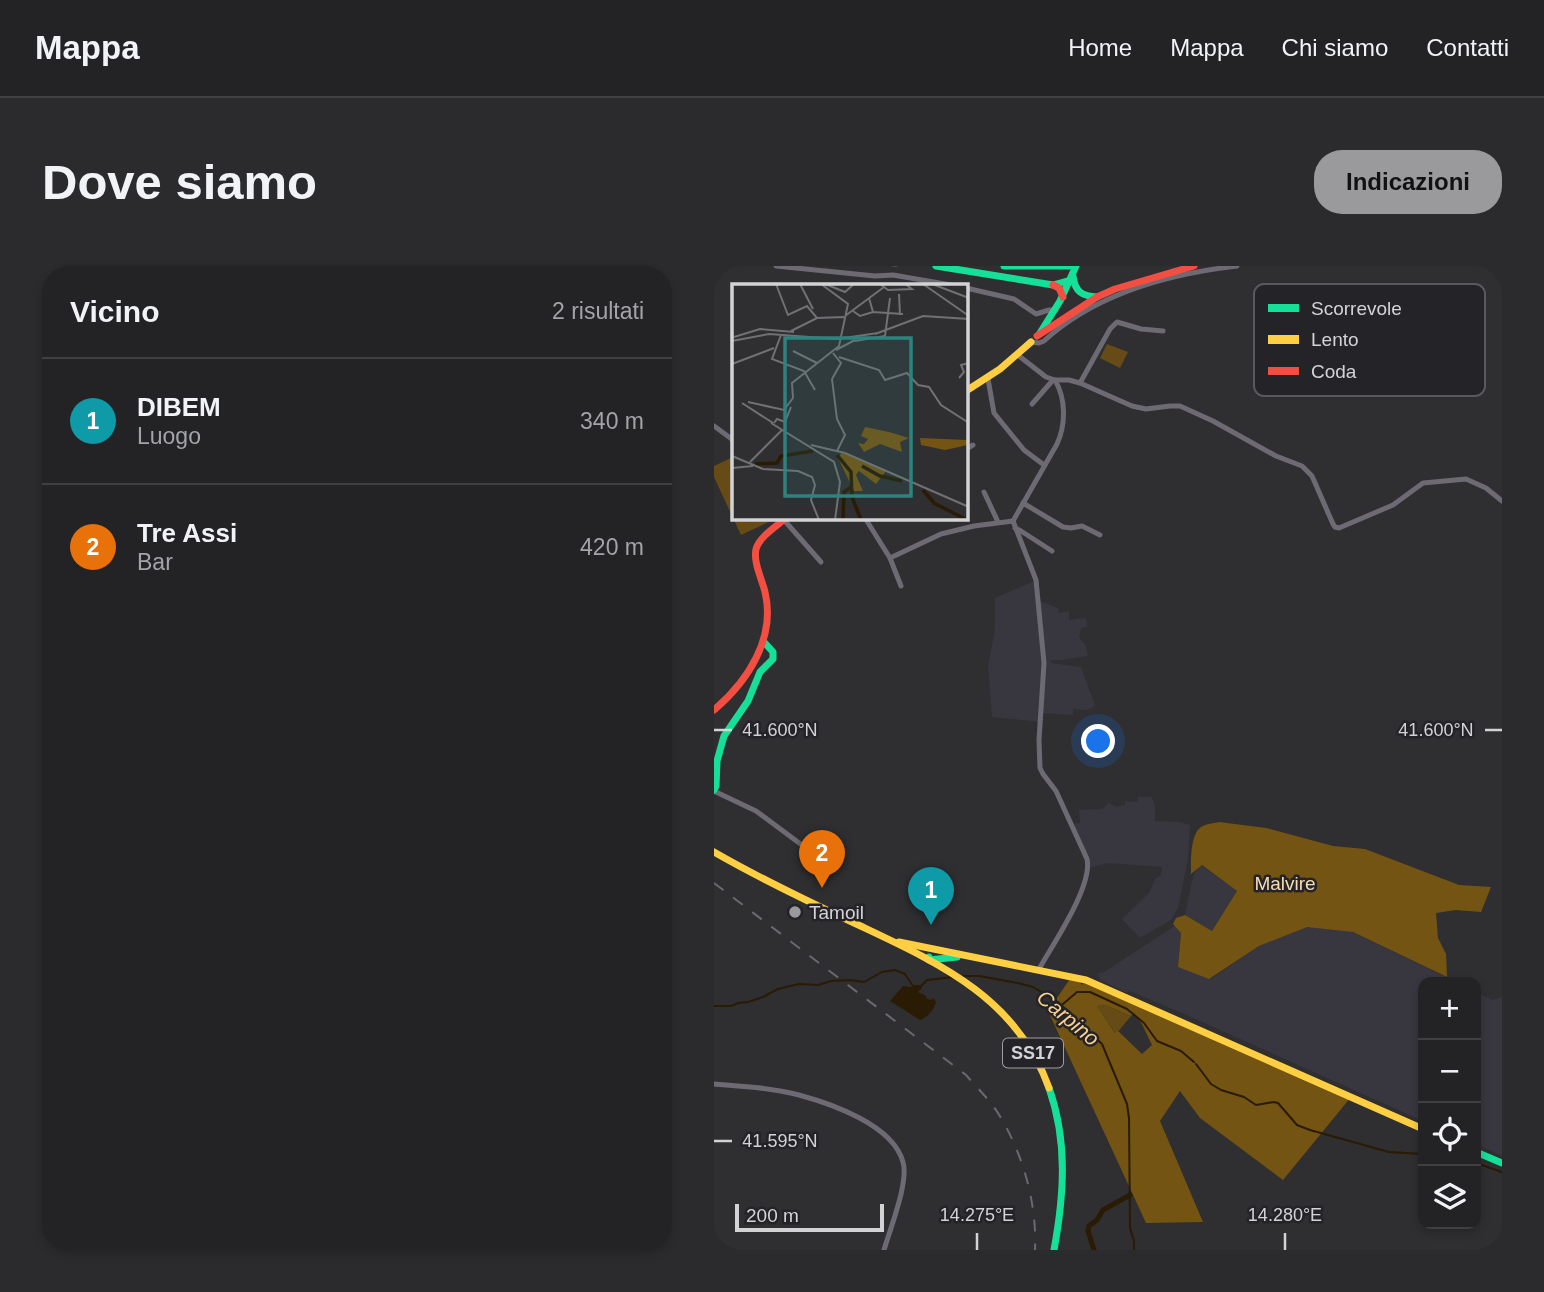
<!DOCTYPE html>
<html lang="it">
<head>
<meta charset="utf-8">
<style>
  :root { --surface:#232225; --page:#2b2a2d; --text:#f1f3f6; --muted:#a3a4a7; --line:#403f42; --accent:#9a999c }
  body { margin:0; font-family:Arial,sans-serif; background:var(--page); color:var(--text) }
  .controls { position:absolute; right:21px; bottom:21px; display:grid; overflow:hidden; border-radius:14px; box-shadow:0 4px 10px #0003 }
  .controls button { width:63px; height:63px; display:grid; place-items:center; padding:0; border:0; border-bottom:2px solid var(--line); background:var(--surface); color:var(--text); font:35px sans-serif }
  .scale { position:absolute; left:21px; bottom:18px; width:149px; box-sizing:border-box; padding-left:7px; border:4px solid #d3d3d6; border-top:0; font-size:19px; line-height:24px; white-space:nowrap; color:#d3d3d6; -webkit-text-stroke:5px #242328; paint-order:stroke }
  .you { position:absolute; left:385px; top:476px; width:24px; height:24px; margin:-18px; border:5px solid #fff; border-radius:50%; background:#1a73e8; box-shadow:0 0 0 10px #1a73e833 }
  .badge { display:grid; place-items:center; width:46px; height:46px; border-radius:50%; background:var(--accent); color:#fff; font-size:23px; font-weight:700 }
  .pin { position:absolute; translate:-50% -58px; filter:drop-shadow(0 2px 4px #0008) }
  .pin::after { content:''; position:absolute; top:37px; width:24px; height:21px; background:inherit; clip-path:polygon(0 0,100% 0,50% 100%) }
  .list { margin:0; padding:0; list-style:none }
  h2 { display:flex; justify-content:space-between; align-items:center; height:91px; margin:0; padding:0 28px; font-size:30px }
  h2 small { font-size:23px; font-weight:400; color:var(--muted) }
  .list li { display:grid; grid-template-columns:46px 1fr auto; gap:21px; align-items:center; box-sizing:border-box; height:126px; padding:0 28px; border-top:2px solid var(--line) }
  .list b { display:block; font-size:26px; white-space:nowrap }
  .list p { margin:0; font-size:23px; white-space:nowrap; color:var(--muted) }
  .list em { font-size:23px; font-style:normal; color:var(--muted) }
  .icon { flex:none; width:38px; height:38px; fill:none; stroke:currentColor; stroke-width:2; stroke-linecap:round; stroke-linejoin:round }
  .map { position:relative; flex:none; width:788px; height:984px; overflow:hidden; border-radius:28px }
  header { display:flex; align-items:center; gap:42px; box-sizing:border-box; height:98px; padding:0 35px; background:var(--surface); border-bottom:2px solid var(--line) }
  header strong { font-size:33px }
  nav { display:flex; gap:38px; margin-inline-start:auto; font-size:24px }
  .intro { display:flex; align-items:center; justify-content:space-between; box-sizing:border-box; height:168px; padding:0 42px }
  h1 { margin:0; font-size:49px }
  .button { padding:18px 32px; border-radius:28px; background:var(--accent); color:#111; font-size:24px; font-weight:700 }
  main { display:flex; gap:42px; padding:0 42px }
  aside { flex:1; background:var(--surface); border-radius:28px; box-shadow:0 4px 10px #0003 }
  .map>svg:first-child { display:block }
  .built { fill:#38363f }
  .green { fill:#674b16 }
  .forest { fill:#745412; fill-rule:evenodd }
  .water { fill:#291b04 }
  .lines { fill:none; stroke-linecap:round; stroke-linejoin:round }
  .stream { stroke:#291b04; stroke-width:2 }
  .canal { stroke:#291b04; stroke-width:5 }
  .street-tunnel { stroke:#48474a; stroke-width:5; stroke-dasharray:5 2.5; stroke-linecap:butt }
  .street { stroke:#6d6a74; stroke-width:5 }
  .fast { stroke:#16e098; stroke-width:7 }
  .slow { stroke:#ffcf43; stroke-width:7 }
  .jam { stroke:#f24e42; stroke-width:7 }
  .rail { stroke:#6b6970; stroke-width:2; stroke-dasharray:12 12; stroke-linecap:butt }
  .ticks { fill:none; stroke:#d3d3d6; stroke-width:2.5 }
  .poi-dot { fill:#9a999c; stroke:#242328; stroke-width:2.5 }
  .labels { text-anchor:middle; stroke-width:5; stroke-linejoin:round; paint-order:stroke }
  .shield { fill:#242328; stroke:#9e9ea2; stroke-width:2 }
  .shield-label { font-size:18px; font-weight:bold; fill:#d3d3d6 }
  .park-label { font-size:19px; fill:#f6dcb3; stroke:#242328 }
  .poi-label { font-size:19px; fill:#d3d3d6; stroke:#242328; text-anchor:start }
  .water-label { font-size:21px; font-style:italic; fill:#f7d091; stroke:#242328 }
  .inset-river { fill:none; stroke:#291b04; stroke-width:3.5 }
  .inset-road { fill:none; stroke:#717073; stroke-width:2 }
  .view { fill:#2c847e; fill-opacity:0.15; stroke:#2c847e; stroke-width:3.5 }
  .inset-edge { fill:none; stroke:#d3d3d6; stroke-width:3.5 }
  .key { fill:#242328; stroke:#59585c; stroke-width:2 }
  .key-label { font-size:19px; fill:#d3d3d6 }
  .ticks-label { font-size:18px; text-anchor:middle; fill:#d3d3d6; stroke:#242328; stroke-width:5; stroke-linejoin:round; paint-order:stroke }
</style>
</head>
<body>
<header>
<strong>Mappa</strong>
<nav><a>Home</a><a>Mappa</a><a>Chi siamo</a><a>Contatti</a></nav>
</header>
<div class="intro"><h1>Dove siamo</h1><a class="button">Indicazioni</a></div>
<main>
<aside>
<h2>Vicino<small>2 risultati</small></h2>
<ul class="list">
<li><span class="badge" style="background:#0f9aa8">1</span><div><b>DIBEM</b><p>Luogo</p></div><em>340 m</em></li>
<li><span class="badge" style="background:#e8710a">2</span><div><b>Tre Assi</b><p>Bar</p></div><em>420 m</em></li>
</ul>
</aside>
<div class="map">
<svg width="788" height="984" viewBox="0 0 788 984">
  <rect width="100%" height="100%" fill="#2f2e31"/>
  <g class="built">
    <polygon points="322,314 326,335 344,342 345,347 355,345 355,354 372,352 373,361 367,362 365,372 371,378 374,390 347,394 337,394 337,397 367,401 381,439 378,442 373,444 359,443 359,449 326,447 326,456 278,451 274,399 281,363 281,332"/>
    <polygon points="424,531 438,531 441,540 441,555 466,556 476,559 474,593 464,642 457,654 426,672 408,653 435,627 441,613 447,609 448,601 393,597 375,602 357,558 366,557 365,544 388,543 395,537 402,541 411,539 411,535 424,536"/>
    <polygon points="487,599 523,625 498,665 471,649 477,619 481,606"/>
    <polygon points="462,659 467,666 464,701 497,713 545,680 593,660 634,664 742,716 709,716 709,855 477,751 416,725 413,727 386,714 384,707 390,706"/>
    <polygon points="762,726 778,734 788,731 788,890 762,878"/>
  </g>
  <g class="green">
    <polygon points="393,78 414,86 406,102 386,92"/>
    <polygon points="19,191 19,252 61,253 27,269 0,211 0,200"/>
    <polygon points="391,739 417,750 402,768 383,740"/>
  </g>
  <g class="forest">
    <path d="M505 556 552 562 619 580 651 583 745 619 777 621 767 646 742 644 722 647 724 672 732 688 733 711 639 666 593 661 545 680 495 713 464 701 467 667 459 658 462 652 471 649 498 665 523 625 488 599 477 608C477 595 476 569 487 561 492 558 500 557 505 556Z"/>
    <path d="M358 710 363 712 368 719 372 714 637 831 569 914 486 852 466 825 446 855 489 956 432 957 334 745ZM391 739 417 750 420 747 428 758 438 779 428 788 404 765 401 767 383 740Z"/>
  </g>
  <path class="water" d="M189 720 196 721 207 720 208 722 204 726 212 730 213 733 217 734 219 732 222 736C220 744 214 751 206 754L176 735Z"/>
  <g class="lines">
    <g class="stream">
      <polyline points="249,710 265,710 304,717 319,721 344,736 388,778 413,838 415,852 416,962 420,975 420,984"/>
      <polyline points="349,738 363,726 376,726 413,743 430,757 443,775 467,785 480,796"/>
      <polyline points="0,740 17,740 24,737 34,736 49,731 64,723 85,718 104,719 117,715 136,714 150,716 168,706 181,704 191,708 199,720 207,720 213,714 240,711"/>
      <polyline points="482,798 497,818 507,824 530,831 542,839 560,836 564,837 583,859 596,864 675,886 709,888"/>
      <polyline points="762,897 788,906"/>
    </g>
    <polyline class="canal" points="380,984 374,965 375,960 383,954 389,944 416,929"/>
    <polyline class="street-tunnel" points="181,1 181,0"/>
    <g class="street">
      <polyline points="62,0 161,10 179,9 237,19"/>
      <polyline points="252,22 300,33 322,48 335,44 342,44"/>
      <path d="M317 76 325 77 330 75C382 27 454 8 523 0"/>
      <path d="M305 90 332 111 341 114C352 133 352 158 343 178L299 255 322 314 330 397 325 474 326 502 329 508 342 525 373 593C379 620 339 678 325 703"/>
      <polyline points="274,113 280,147 310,184 330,199"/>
      <polyline points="341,114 355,114 366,117 418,140 432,143 456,140 466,140 499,155 562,190 588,200 598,210 619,258 621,261 625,262 679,239 709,217 752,213 772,222 788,235"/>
      <polyline points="366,117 396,63 403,56 427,63 449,65"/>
      <polyline points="318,138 339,114"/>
      <polyline points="0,160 19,174"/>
      <polyline points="252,183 259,179"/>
      <polyline points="270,226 284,256"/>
      <polyline points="309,237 349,261 357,262 368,260 386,269"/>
      <polyline points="151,252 176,292 187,320"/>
      <polyline points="70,254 107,296"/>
      <polyline points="301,262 307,265 338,285"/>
      <polyline points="176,292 227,268 260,260 299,255"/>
      <polyline points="1,523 2,526 42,545 104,591"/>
      <path d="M0 818C28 820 58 822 85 829 118 838 179 859 189 896 195 916 176 963 170 984"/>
    </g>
    <g class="fast">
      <polyline points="222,0 339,19 357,14"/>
      <polyline points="290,0 355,0"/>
      <path d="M359 10C361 26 368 30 383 31"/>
      <polyline points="326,67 346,35 362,0"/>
      <polyline points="0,524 2,520 3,495 10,470 34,435 46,406 59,393 59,386 50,376"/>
      <polyline points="215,691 215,694 243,691"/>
      <path d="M335 822C354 876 350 929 340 984"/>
      <polyline points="762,886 788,897"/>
    </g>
    <g class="slow">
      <polyline points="252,125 286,103 317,76"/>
      <path d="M0 586C45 612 91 634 138 656 220 695 302 729 335 822"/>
      <polyline points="185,676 372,714 709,863"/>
    </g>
    <g class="jam">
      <polyline points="339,19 345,22 349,31"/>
      <polyline points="323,70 383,31 401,23 480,0"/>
      <path d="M0 444C34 415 62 372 51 326 48 313 39 296 42 283 45 271 63 260 72 252"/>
    </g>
    <path class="rail" d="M0 617 252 809C264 823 278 836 287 852 310 891 323 939 321 984"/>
  </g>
  <path class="ticks" d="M0 464H18M771 464H788M0 875H18M263 967V984M571 967V984"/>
  <circle class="poi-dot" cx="81" cy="646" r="7"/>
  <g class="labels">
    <rect class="shield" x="289" y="772.5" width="60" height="29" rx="5"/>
    <g class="shield-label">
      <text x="319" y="793">SS17</text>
    </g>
    <g class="park-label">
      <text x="571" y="624">Malvire</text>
    </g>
    <g class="poi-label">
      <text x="95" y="653">Tamoil</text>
    </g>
    <g class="water-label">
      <text transform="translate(354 752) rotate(40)" y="7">Carpino</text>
    </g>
  </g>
  <g transform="translate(18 18)">
    <rect width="236" height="236" fill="#2f2e31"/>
    <path d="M133 143 157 148 177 154 168 158 170 168 148 160 132 168 126 159 132 160 136 155 129 152ZM188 154 236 156V161L213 166 189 161ZM110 168 154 187 144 200 127 187 124 191 131 207H122L106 174Z" fill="#745412"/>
    <path class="inset-river" d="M105 171 119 188 120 213 129 236M23 180 45 179 49 172 81 167M130 182 148 192 170 197M191 206 202 219 235 236M111 236 112 208 119 203"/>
    <path class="inset-road" d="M44 0 56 31 75 22 85 34M68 0 81 25M93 0 113 8 122 0M148 0 156 6 180 5 173 0M191 0 237 32M200 0 237 14M167 10 168 31M137 14 141 28 171 30M121 27 128 32 141 28M113 32 152 3M59 47 85 34 112 33M143 50 191 32 237 35M49 51 40 75 72 87 83 106M2 53 28 45 62 48M0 57 37 50 105 55 146 49M123 57 153 52 158 14M104 66 123 56M61 67 85 79M107 73 147 86 153 96 175 89 186 101 197 103 209 121 237 139M0 80 42 64M227 94 232 88 229 81 237 79M100 95 105 135 113 151 105 167M100 95 109 79 101 69M16 118 52 126 61 114 60 99 107 62 116 20 89 0M10 119 41 139M39 139 102 178 108 198 103 236M42 139 45 135 53 138 59 123M79 161 113 169 237 223M0 172 31 185 66 187 80 193 83 201 79 216 87 236M18 178 50 146M0 184 21 182"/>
    <path class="view" d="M53 54H179V212H53Z"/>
    <rect width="236" height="236" class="inset-edge"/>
  </g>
  <rect x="540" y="18" width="231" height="112" rx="10" class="key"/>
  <rect x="554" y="38" width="31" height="8" fill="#16e098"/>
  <rect x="554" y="69" width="31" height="9" fill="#ffcf43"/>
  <rect x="554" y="101" width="31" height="8" fill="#f24e42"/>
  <g class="key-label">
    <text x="597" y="49">Scorrevole</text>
    <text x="597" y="80">Lento</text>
    <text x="597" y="112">Coda</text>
  </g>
  <g class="ticks-label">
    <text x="66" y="470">41.600°N</text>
    <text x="722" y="470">41.600°N</text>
    <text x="66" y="881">41.595°N</text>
    <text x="263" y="955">14.275°E</text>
    <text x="571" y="955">14.280°E</text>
  </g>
</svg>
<div class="controls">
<button>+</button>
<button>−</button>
<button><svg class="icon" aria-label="locate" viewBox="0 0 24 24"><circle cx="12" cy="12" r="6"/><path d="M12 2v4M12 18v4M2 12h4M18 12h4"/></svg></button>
<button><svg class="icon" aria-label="layers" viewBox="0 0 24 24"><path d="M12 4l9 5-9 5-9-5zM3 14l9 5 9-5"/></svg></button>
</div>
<div class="scale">200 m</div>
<div class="you"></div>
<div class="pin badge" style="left:217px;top:659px;background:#0f9aa8">1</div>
<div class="pin badge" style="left:108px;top:622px;background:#e8710a">2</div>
</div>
</main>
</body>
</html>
